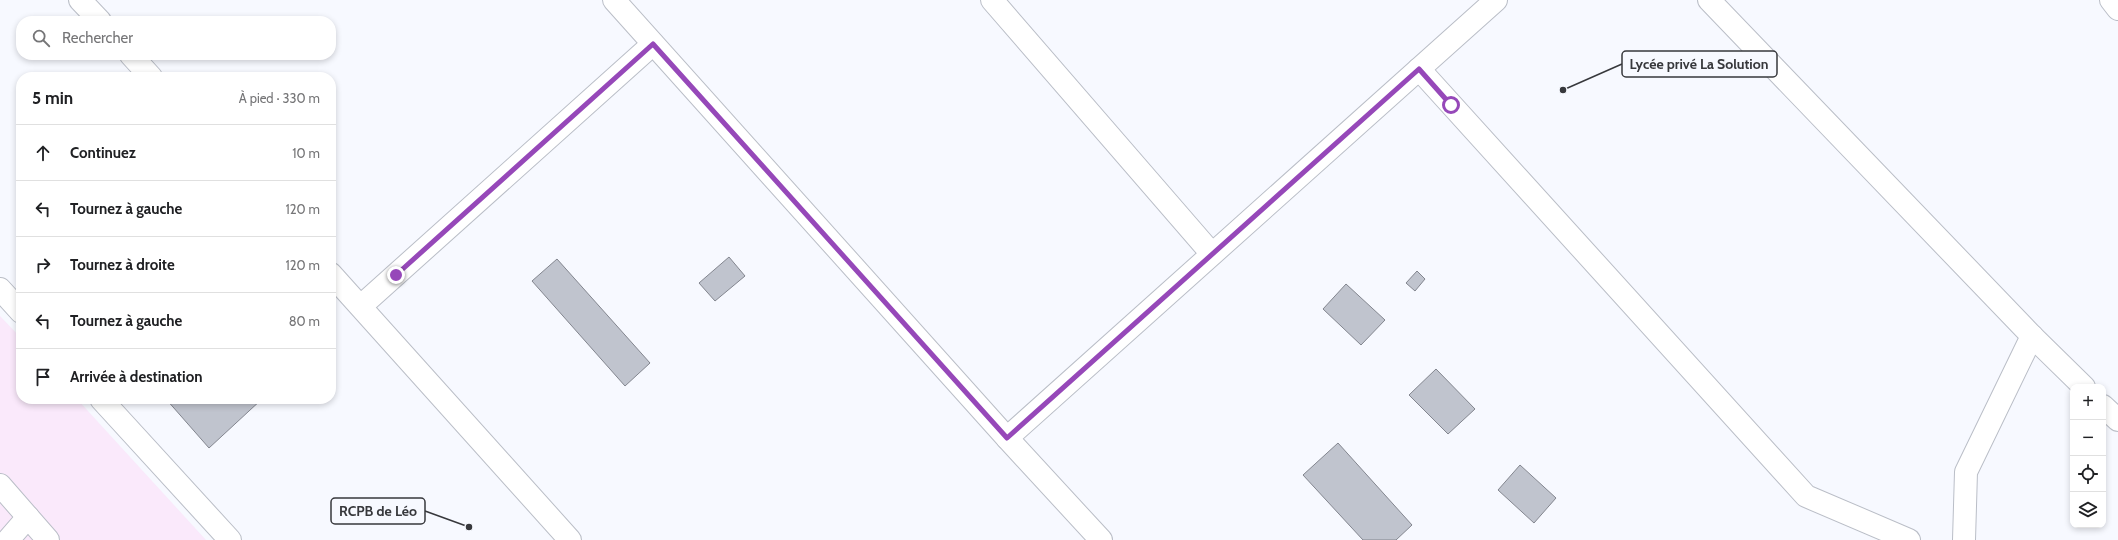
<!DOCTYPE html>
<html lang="fr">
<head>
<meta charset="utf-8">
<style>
  :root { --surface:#fff; --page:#f2f2f2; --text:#202124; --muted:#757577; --line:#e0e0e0 }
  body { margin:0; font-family:Cabin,sans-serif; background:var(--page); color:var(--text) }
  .controls { position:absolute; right:12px; bottom:12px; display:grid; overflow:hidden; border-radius:8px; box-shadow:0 2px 6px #0003 }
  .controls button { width:36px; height:36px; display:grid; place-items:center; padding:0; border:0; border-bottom:1px solid var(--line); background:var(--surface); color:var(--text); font:20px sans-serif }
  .stop { position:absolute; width:12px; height:12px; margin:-9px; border:3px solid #9648b9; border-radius:50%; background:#fff }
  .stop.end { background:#9648b9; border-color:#fff; box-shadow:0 1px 4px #0008 }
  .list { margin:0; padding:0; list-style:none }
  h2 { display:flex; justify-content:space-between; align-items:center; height:52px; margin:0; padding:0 16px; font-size:17px }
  h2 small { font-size:13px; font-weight:400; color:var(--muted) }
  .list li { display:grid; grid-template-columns:26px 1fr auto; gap:12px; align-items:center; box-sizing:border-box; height:56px; padding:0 16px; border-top:1px solid var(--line) }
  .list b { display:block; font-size:15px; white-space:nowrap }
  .list em { font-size:13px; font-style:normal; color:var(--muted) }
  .icon { flex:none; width:22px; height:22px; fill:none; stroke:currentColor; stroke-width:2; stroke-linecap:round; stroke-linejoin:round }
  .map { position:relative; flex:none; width:2118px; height:540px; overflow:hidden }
  .search { position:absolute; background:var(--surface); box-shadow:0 2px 6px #0003; left:16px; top:16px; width:320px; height:44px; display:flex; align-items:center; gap:10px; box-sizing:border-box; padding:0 14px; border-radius:16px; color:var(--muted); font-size:15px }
  .panel { position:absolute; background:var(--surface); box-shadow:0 2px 6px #0003; left:16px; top:72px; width:320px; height:332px; border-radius:16px }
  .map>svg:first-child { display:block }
  .commercial { fill:#fae9fb }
  .building { fill:#c0c4ce; stroke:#83868f }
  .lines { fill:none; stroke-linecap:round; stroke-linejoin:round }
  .minor-casing { stroke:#babec7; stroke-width:24 }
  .minor { stroke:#fff; stroke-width:22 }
  .route { stroke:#9648b9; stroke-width:5 }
  .leader { fill:none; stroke:#37383c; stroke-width:1.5 }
  .callout-dot { fill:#37383c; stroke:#f7f9ff; stroke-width:1.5 }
  .callout { fill:#f7f9ff; stroke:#37383c; stroke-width:1.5 }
  .callout-label { font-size:14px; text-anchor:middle; font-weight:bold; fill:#37383c }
</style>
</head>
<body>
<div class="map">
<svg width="2118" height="540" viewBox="0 0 2118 540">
  <rect width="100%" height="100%" fill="#f7f9ff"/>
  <polygon class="commercial" points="0,316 21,338 21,399 77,399 206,540 0,540"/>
  <g class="building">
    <polygon points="729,257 745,276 715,301 699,283"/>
    <polygon points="557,259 650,363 625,386 532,281"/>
    <polygon points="1417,271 1425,279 1415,291 1406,283"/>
    <polygon points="1346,284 1385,320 1361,345 1323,309"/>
    <polygon points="1436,369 1475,409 1448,434 1409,395"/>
    <polygon points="166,399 262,399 209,448"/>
    <polygon points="1338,443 1412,525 1396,540 1363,540 1303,475"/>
    <polygon points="1520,465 1556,498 1534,523 1498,490"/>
  </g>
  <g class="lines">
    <defs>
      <g id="minor">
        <polyline points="80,0 100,21"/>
        <polyline points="614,0 1007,438 1101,540"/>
        <polyline points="992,0 1212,254"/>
        <polyline points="1709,0 2032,336 2084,387"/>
        <polyline points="2111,0 2118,9"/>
        <polyline points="131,55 151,77"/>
        <polyline points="1419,69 1806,496 1909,540"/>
        <polyline points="331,274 570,540"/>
        <polyline points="0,289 21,312"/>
        <polyline points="361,306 653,44"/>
        <polyline points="101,399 230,540"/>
        <polyline points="2103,406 2118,420"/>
        <polyline points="1007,438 1496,0"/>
        <polyline points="0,485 48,540"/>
        <polyline points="8,540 28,517"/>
        <polyline points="1964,540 1966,472 2032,336"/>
      </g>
    </defs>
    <use href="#minor" class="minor-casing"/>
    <use href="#minor" class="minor"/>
  </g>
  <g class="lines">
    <polyline class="route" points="396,275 653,44 1007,438 1419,69 1451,105"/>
  </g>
  <path class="leader" d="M1563 90L1622 64M469 527L425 511"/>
  <g class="callout-dot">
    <circle cx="1563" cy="90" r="4"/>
    <circle cx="469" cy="527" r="4"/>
  </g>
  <g class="callout">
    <rect x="1622" y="51" width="155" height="26" rx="4"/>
    <rect x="331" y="498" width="94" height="26" rx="4"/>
  </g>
  <g class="callout-label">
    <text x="1699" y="69">Lycée privé La Solution</text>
    <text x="378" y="516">RCPB de Léo</text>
  </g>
</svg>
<div class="controls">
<button>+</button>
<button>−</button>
<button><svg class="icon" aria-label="locate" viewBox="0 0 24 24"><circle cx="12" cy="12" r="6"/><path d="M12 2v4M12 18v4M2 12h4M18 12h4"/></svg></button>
<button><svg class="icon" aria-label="layers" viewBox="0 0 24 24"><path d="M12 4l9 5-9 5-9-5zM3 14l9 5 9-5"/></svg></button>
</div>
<div class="stop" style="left:1451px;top:105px"></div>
<div class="stop end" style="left:396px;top:275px"></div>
<div class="search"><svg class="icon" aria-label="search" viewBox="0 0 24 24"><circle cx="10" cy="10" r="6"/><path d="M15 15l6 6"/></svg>Rechercher</div>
<section class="panel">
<h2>5 min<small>À pied · 330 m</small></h2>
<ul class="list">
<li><svg class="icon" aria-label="ahead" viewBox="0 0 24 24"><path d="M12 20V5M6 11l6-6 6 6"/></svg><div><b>Continuez</b></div><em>10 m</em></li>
<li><svg class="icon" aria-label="left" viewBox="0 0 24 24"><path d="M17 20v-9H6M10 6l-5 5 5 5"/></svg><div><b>Tournez à gauche</b></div><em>120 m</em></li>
<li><svg class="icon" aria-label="right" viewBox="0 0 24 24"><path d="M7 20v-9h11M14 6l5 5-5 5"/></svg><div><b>Tournez à droite</b></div><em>120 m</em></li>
<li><svg class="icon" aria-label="left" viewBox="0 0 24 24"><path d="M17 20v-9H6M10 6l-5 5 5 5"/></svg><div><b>Tournez à gauche</b></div><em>80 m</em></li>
<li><svg class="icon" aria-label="arrive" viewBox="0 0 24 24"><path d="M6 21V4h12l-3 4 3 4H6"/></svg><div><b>Arrivée à destination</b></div></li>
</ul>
</section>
</div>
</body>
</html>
